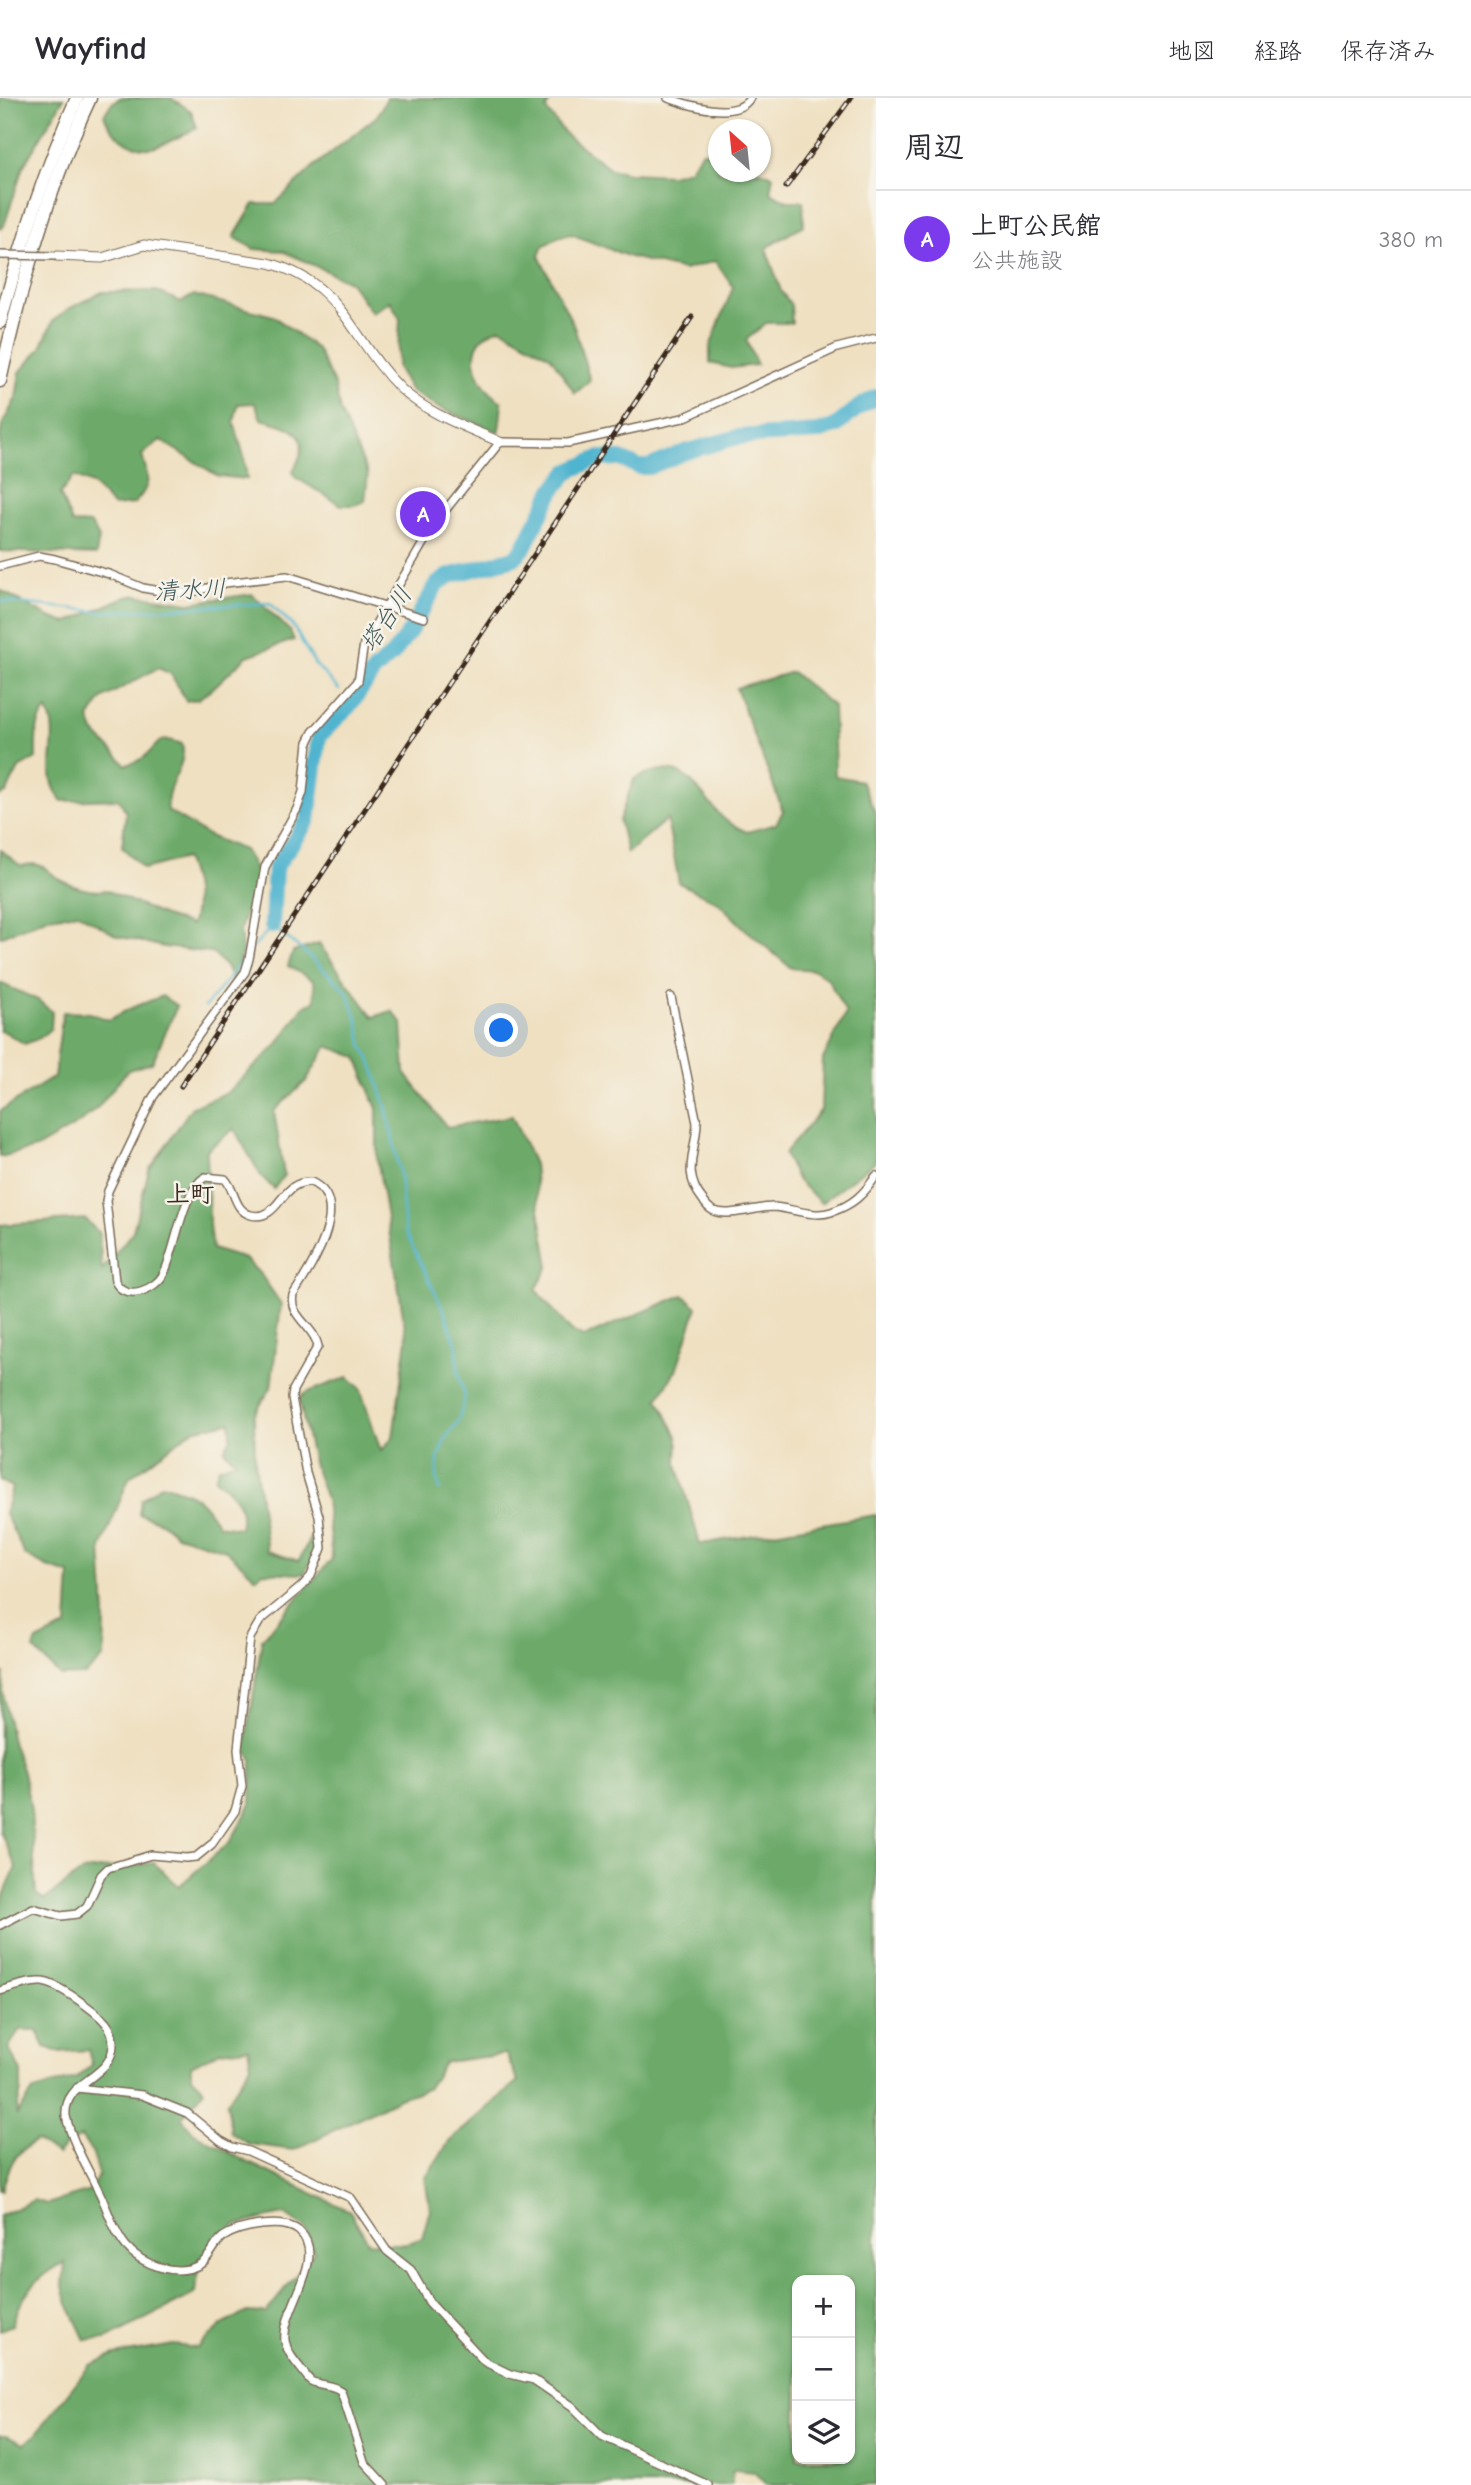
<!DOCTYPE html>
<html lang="ja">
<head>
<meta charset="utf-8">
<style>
  :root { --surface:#fff; --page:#f7f7f7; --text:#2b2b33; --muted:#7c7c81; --line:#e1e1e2; --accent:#7c3aed }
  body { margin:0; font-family:"Comic Neue","Klee One",sans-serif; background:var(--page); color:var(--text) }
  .controls { position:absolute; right:21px; bottom:21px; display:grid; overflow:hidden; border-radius:14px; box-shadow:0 2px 5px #0004 }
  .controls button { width:63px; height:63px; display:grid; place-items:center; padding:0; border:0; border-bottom:2px solid var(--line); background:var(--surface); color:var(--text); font:35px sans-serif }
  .compass { position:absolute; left:708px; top:21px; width:63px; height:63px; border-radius:50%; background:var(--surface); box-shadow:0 2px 5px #0004; rotate:333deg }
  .you { position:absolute; left:502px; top:933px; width:24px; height:24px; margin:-18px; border:5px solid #fff; border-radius:50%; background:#1a73e8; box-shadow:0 0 0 10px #1a73e833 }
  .badge { display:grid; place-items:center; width:46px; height:46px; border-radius:50%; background:var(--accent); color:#fff; font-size:23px; font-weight:700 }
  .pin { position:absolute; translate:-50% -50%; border:4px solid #fff; box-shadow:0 2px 7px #0006 }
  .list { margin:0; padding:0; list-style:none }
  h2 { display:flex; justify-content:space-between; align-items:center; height:91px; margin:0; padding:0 28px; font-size:30px }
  h2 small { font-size:23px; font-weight:400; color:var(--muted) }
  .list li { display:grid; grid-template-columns:46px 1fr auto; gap:21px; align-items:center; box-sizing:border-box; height:98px; padding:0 28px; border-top:2px solid var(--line) }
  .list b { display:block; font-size:26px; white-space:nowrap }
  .list p { margin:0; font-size:23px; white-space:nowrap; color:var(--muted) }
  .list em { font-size:23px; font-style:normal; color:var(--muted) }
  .icon { flex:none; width:38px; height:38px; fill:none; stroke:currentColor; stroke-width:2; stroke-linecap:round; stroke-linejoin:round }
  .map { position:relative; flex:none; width:876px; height:2387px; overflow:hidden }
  header { display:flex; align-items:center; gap:42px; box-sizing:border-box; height:98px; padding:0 35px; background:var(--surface); border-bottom:2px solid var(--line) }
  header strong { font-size:33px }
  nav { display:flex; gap:38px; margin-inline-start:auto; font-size:24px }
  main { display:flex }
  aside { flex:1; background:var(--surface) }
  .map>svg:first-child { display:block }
  .forest { fill:#6daa6a; stroke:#546a44; stroke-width:2; fill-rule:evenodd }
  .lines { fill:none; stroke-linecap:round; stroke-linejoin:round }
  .stream { stroke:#50b4cf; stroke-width:2.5 }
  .river { stroke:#50b4cf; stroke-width:16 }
  .minor-casing { stroke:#7a6a57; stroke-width:10 }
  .tertiary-casing { stroke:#7a6a57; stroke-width:11 }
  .trunk-casing { stroke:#7a6a57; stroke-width:15 }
  .minor { stroke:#fff; stroke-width:7 }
  .tertiary { stroke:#fff; stroke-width:9 }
  .trunk { stroke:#fff; stroke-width:12 }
  .rail-casing { stroke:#3b2a1e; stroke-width:5 }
  .rail { stroke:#f7f3e8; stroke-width:2.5; stroke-dasharray:8; stroke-linecap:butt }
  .minor-bridge-casing { stroke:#7a6a57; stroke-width:10; stroke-linecap:butt }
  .minor-bridge { stroke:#fff; stroke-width:7 }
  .labels { text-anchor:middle; stroke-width:5; stroke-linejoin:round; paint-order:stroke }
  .water-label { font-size:24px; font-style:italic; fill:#425a5c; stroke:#f7f3e8 }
  .neighbourhood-label { font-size:24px; font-weight:bold; fill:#3b2a1e; stroke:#f7f3e8 }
</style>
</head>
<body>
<header>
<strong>Wayfind</strong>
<nav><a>地図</a><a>経路</a><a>保存済み</a></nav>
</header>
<main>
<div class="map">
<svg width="876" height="2387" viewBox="0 0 876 2387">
  <rect width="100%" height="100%" fill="#f7f3e8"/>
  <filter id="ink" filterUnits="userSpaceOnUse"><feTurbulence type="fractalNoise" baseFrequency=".0143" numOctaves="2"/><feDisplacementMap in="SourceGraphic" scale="14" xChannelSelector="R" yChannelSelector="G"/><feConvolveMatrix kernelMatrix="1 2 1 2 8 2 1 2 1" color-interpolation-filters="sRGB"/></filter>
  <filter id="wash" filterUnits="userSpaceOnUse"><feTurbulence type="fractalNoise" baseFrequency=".00686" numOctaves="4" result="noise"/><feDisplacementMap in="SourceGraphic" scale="28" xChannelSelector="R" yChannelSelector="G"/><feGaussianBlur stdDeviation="1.57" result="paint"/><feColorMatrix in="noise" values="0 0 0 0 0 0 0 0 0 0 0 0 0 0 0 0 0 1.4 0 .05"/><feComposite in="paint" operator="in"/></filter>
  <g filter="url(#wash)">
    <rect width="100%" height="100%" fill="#efe0c1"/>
    <g class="forest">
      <polygon points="0,0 64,0 23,69 4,128 0,131"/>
      <path d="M120 0H171L191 13 197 30C184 36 170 44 156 49 134 55 111 37 104 17L111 6Z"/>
      <path d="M387 0H552L546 11 566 37 611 71 629 75 671 77 689 72 702 53 718 55V74L761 73 773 78 770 94 787 103H803L804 127 766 150 781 193 791 207 792 225H766L746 242 757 267 731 270 710 265V249L733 189 715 163 684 172 630 159 571 136 559 139 543 148 539 158 574 228 590 283 575 295 551 259 501 230C459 241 474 287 502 304L499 334 439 310 411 293 397 269 400 221 390 203 372 215 350 184 283 153 254 151 234 139 254 106H275L312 70 377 18Z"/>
      <path d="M156 193 181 204 194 197 273 218 317 251 335 288 340 313 368 376 365 403 354 407H341L295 379 293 373C315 336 293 329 261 321L255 305 238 306 234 324 244 359 247 381 218 378 160 342 142 357C149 382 152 386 134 406L113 408 92 386 74 378 60 396 72 425 91 426 99 440 96 457 0 453V343L2 327 16 300 20 274 41 250 53 223 68 211 102 194Z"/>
      <path d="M0 492 47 518 66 525 123 500 136 497 189 505 252 496 290 533 294 542 247 558 212 591 198 601 186 603 171 576 158 570 102 601 89 620 94 634 126 667C131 665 138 663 143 660 162 646 154 636 182 646 188 670 163 686 168 713L209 738 244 752 258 775 240 832 242 854 232 883 227 870 213 855 164 849 117 838 78 815 48 819 0 839V752L21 768C48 761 46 777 67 785 78 791 94 794 106 792L162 817 191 827C199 806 193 780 185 760L144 771 122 749 126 714 119 701 62 703C38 675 63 642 47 612 34 625 36 642 36 660L19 670 6 695 0 698Z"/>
      <path d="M792 574 833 608 835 678 861 683 876 716V1063L821 1105 798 1083 784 1056 821 1012 823 961 846 915 828 881 814 872 791 870 744 830 718 804 679 785 667 721 627 755 619 722 634 681C685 655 693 690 723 720 729 726 739 730 747 734L776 726 783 713 736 590Z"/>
      <path d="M319 846 373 919 392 913 402 925 405 975 447 1029 512 1018 534 1066 537 1100 549 1168 536 1192 571 1233 584 1239 683 1197 697 1209 676 1272 658 1301 678 1340 677 1366 700 1446 876 1417V2387H766L754 2374 733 2372 731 2387H0V2338H6L24 2346 35 2337 90 2267 115 2257 174 2247 198 2250 222 2227 247 2214 266 2215 314 2154 305 2129 283 2116 236 2127 199 2162 196 2195 106 2241 85 2242 68 2206 63 2189 65 2164C36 2179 22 2196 12 2227L0 2232V2118L34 2102 47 2106 90 2093 99 2076 92 2054 81 2039 65 2048 58 2057 36 2043C12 2056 10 2067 2 2092H0V1807L16 1769 0 1733V1576L4 1575 3 1594 11 1640 23 1674 31 1712 36 1796 44 1802 83 1773 154 1765 179 1788 231 1743 251 1706 252 1661 245 1652 262 1541 332 1461 326 1401 313 1365 299 1301 305 1295 348 1279 360 1290 381 1353 393 1339 407 1241 377 1060V1011L357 959 327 948 306 983 274 1013 284 1077 274 1091 261 1078 234 1031 207 1052 209 1126 212 1151 245 1161 261 1177 281 1206 271 1290 254 1317 255 1363 267 1453 299 1463 310 1440 316 1458 303 1476 263 1474 256 1480 226 1452 177 1437 161 1424 139 1416 141 1402 162 1386C194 1396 200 1397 218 1427L240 1430C245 1404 233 1396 215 1380L219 1369 236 1363 224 1352 231 1340 230 1324 193 1332 129 1380 101 1450 105 1516 104 1559 85 1577 60 1578 34 1551 37 1543 67 1528 70 1476 47 1469 25 1457 5 1416 12 1389 0 1383V1127L85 1121 99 1135 102 1172 133 1133 149 1072 192 1009 228 994 277 947 303 909 315 903 314 883 288 868 293 854ZM20 1932H37L45 1949 58 1954 88 1952 92 1967 76 1980 34 1992 16 2018 21 1991V1973L8 1950ZM248 1950 251 1967 227 2004 231 2035 249 2046 294 2052 399 2000 427 1991 445 1964 506 1956 518 1983 449 2044 425 2080 430 2111 422 2140C403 2149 388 2146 368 2144L350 2113 247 2064 193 2034 182 2020 204 1992 191 1979V1968L220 1953ZM797 2182H850V2361H797Z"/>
      <polygon points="0,885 38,902 52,914 51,930 40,940 25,946 3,933 0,933"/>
      <polygon points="162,898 177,908 152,965 128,972 98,1009 78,1026 36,1050 0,1059 0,1013 54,979 63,914 89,915 109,922 129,911"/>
    </g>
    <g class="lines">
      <g class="stream">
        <polyline points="0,503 102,514 270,505 293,528 315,566 339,592"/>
        <polyline points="347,603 350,607"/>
        <polyline points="254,849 272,828 302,852 346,892 357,920 363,949 372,966 386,1009 400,1076 405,1133 444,1212 457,1248 458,1273 465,1298 459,1322 446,1339 438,1359 437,1381 440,1392"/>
        <polyline points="205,909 247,857"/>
      </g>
      <polyline class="river" points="272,828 275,770 308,722 319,638 350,607 374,573 393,556 410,533 437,486 449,478 514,460 523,451 553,392 569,373 588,365 599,360 621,361 639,369 649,369 685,354 738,339 818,334 836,328 859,309 876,299"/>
    </g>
  </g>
  <g filter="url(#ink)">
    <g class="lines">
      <defs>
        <g id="minor">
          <path d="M668 0C688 7 736 23 750 0"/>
          <polyline points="0,468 39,458 55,461 109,476 143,490 166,494 189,495 225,485 287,478 424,520"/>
          <path d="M671 899 697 1025C696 1055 681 1075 703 1102 705 1106 710 1111 714 1113 729 1119 757 1109 773 1109 791 1110 814 1120 831 1114 853 1107 864 1096 876 1078"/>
          <path d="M0 1827 33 1810 61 1818 77 1816 87 1808 101 1777 108 1770 151 1757 186 1760 196 1759 212 1746 235 1713 242 1688 238 1651 250 1540 260 1523 301 1489 311 1478 322 1450 319 1418 306 1375 292 1300 293 1292 318 1248C314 1228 288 1218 293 1197 309 1173 355 1104 311 1084 280 1082 280 1124 251 1117 234 1113 235 1091 225 1081L205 1079C182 1093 176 1151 164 1175 156 1192 125 1204 115 1183L106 1103 108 1093 153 999 245 874 249 861 265 769 297 711 303 694 308 644 313 634 358 583 364 546 435 425 500 344 568 345 683 320 837 250 876 240"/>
          <path d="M0 1893C13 1889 29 1883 42 1884 57 1885 96 1913 106 1925 110 1930 113 1937 113 1945 114 1981 63 1981 66 2018 72 2046 90 2074 102 2100 109 2116 115 2135 126 2148 142 2167 176 2179 199 2167 211 2160 213 2147 223 2139 239 2128 284 2120 299 2133 329 2160 281 2211 285 2243 287 2254 294 2262 301 2271 304 2274 307 2280 311 2283 320 2288 332 2286 341 2293L364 2364 385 2387"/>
          <polyline points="77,1990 142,1997 187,2015 221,2043 232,2049 248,2053 351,2100 387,2153 411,2172 429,2204 485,2264 510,2276 534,2282 572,2308 602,2338 708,2387"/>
        </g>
        <path id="tertiary" d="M56 158 102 160 144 147 269 165C345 186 351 242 401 291 428 316 466 329 500 344"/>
        <g id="trunk">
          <path d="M0 224C21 148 44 72 77 0"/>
          <path d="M0 283C21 186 48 90 90 0"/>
        </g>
      </defs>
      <use href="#minor" class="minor-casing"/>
      <use href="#tertiary" class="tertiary-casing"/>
      <use href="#trunk" class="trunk-casing"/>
      <use href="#minor" class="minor"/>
      <use href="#tertiary" class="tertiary"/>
      <use href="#trunk" class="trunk"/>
      <defs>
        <g id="rail">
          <polyline points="786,89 851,0"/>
          <polyline points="181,988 692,219"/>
        </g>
      </defs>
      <use href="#rail" class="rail-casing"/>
      <use href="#rail" class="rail"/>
      <defs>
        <polyline id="minor-bridge" points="0,157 56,158"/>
      </defs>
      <use href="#minor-bridge" class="minor-bridge-casing"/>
      <use href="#minor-bridge" class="minor-bridge"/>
    </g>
  </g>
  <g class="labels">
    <g class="water-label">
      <text transform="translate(190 492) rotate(-3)" y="8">清水川</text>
      <text transform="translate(386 521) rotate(-56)" y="8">塔台川</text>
    </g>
    <g class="neighbourhood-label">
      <text x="190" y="1104">上町</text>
    </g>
  </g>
</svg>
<div class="controls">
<button>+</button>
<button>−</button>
<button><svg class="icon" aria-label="layers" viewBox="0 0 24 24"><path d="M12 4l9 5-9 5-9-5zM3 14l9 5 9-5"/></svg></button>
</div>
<svg class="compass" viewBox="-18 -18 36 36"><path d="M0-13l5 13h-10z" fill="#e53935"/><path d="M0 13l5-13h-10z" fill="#7c7c81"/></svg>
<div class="you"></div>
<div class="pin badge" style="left:423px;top:416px">A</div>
</div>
<aside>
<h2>周辺<small></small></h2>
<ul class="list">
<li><span class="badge">A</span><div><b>上町公民館</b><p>公共施設</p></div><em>380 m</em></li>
</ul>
</aside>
</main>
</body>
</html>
